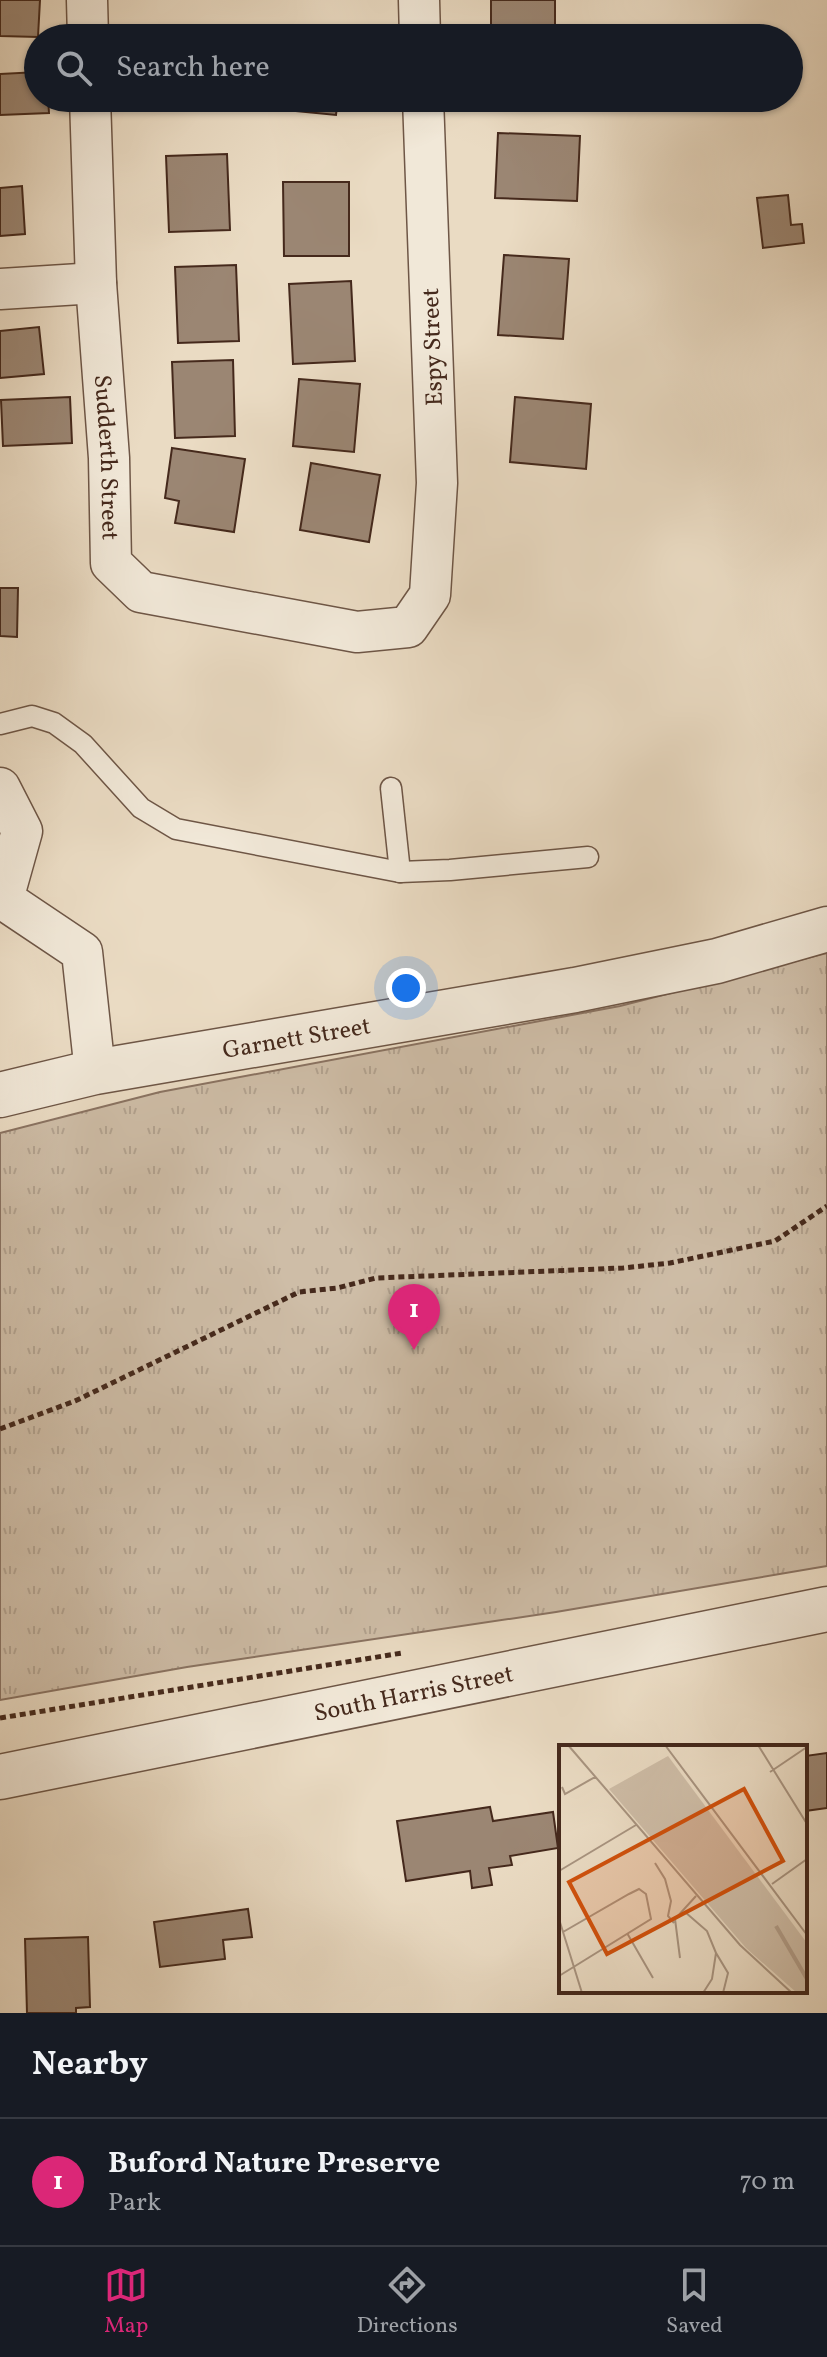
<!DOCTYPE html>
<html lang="en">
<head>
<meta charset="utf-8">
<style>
  :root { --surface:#171b24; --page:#242831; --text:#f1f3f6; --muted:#9ea1a6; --line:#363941; --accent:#db2777 }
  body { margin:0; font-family:Vollkorn,serif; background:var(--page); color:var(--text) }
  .you { position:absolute; left:406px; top:988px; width:28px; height:28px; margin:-20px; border:6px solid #fff; border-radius:50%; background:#1a73e8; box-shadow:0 0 0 12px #1a73e833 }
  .badge { display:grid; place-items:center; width:52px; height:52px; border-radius:50%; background:var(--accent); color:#fff; font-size:26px; font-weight:700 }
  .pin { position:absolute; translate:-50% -66px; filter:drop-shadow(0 2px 4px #0008) }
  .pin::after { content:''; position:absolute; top:42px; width:28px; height:24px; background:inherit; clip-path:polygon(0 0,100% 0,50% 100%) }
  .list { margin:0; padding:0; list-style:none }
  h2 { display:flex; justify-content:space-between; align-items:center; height:104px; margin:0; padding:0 32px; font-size:34px }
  h2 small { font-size:26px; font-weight:400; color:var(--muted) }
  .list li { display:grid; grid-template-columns:52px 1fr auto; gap:24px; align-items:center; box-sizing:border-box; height:128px; padding:0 32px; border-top:2px solid var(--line) }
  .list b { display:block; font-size:30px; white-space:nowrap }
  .list p { margin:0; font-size:26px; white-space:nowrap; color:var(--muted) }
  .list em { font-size:26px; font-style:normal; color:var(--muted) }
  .icon { flex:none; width:44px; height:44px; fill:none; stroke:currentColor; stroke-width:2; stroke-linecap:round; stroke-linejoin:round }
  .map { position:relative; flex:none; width:827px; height:2013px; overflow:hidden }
  .search { position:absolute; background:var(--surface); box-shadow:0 2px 6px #0004; left:24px; right:24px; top:24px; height:88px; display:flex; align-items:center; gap:20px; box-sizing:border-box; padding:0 28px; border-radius:44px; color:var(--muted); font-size:30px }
  .sheet { height:232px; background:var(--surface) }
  nav { display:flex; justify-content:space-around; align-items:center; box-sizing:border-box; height:112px; border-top:2px solid var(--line); background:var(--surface); font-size:22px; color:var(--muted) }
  nav a { display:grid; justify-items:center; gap:4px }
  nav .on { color:var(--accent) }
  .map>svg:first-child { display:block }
  .grass { fill:url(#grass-tufts); stroke:#8a7362; stroke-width:2 }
  .building { fill:#9b8673; stroke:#45291c; stroke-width:2 }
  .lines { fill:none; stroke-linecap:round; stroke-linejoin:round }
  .service-casing { stroke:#6e5646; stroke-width:23 }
  .minor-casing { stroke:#6e5646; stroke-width:43 }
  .tertiary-casing { stroke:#6e5646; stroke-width:47 }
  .path { stroke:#45291c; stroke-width:5; stroke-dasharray:6 4; stroke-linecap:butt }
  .service { stroke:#f1e8d8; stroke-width:20 }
  .minor { stroke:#f1e8d8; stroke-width:40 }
  .tertiary { stroke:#f1e8d8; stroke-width:44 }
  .labels { text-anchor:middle; stroke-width:6; stroke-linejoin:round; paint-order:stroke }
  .street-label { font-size:24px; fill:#45291c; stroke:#f1e8d8 }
  .inset-river { fill:none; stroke:#b29e8a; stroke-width:4 }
  .inset-road { fill:none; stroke:#a89480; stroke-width:2 }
  .view { fill:#d0520e; fill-opacity:0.15; stroke:#d0520e; stroke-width:4 }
  .inset-edge { fill:none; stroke:#45291c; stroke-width:4 }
</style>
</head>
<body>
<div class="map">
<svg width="827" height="2013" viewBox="0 0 827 2013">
  <defs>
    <pattern id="grass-tufts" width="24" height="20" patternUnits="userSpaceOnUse" patternTransform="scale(2)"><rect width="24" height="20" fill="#cebda7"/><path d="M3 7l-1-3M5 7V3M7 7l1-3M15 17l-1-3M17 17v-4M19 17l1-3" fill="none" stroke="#b2a28f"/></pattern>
  </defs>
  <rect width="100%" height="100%" fill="#eadbc3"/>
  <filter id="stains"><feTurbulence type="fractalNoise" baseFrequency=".0025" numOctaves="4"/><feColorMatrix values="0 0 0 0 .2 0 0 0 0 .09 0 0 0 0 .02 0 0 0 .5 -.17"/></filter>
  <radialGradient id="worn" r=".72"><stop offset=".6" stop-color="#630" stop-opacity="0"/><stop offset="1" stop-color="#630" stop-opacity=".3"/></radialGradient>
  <polygon class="grass" points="827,953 827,1566 556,1612 187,1667 0,1700 0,1133 160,1092 620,1006"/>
  <g class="building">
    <polygon points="0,0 40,0 38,37 0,36"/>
    <rect x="491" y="0" width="64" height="38"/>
    <polygon points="190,32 190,38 130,38 130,34"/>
    <polygon points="38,72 38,98 48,98 49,113 0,115 0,74"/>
    <polygon points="277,98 338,98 336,115 276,109"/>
    <polygon points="498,133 580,136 577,201 495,198"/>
    <polygon points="227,154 230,230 169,232 166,156"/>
    <polygon points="283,182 349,182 349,256 284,256"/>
    <polygon points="22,186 25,234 0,236 0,188"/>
    <polygon points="788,195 791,225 802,224 804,243 763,248 757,198"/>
    <polygon points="504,255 569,259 563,339 498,335"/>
    <polygon points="236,265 239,341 178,343 175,267"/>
    <polygon points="351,281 355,361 293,364 289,284"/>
    <polygon points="39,327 44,374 0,378 0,331"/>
    <polygon points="233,360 235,436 175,438 172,362"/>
    <polygon points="299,379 360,384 354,452 293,446"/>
    <polygon points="70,397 72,443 3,446 1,400"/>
    <polygon points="515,397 591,404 586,469 510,462"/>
    <polygon points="172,448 245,459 234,532 175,523 179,501 165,498"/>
    <polygon points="311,463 380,475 369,542 300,530"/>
    <polygon points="0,588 18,588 17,637 0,636"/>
    <polygon points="827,1753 827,1808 805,1811 805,1756"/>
    <polygon points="490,1807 493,1821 553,1812 558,1848 510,1856 512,1865 489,1868 492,1885 472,1888 470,1871 406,1881 397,1821"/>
    <polygon points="248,1909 252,1937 223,1940 225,1959 160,1967 154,1922"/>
    <polygon points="88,1937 90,2007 76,2008 76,2013 27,2013 25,1939"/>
  </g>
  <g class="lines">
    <defs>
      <g id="service">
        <polyline points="0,724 32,716 54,723 83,744 141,808 176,829 400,872 450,870 588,857"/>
        <polyline points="391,788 400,872"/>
      </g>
      <g id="minor">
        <polyline points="87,0 88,38"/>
        <polyline points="419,0 420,38"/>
        <path id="s1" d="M90 98 96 283 109 458 111 563 141 592 357 632 408 627 430 595 437 483 423 98"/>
        <polyline points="0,289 96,283"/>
        <polyline points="0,788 22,831 3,899 82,952 95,1072"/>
      </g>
      <g id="tertiary">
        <path id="s2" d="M0 1095 95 1072 575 990 717 961 827 929"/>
        <path id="s3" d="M0 1777 827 1609"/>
      </g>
    </defs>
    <use href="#service" class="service-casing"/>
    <use href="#minor" class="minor-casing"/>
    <use href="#tertiary" class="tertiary-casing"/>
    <g class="path">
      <polyline points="0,1429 75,1401 299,1292 337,1288 376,1278 623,1268 670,1263 775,1241 827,1206"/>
      <polyline points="0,1718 402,1653"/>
    </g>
    <use href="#service" class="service"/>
    <use href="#minor" class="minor"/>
    <use href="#tertiary" class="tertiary"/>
  </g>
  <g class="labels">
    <g class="street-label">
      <text transform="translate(432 347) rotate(-92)" y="8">Espy Street</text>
      <text dy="8" stroke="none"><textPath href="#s1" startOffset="360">Sudderth Street</textPath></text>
      <text dy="8" stroke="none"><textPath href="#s2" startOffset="302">Garnett Street</textPath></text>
      <text dy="8" stroke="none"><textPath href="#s3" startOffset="422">South Harris Street</textPath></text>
    </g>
  </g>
  <g transform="translate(559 1745)">
    <rect width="248" height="248" fill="#eadbc3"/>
    <path d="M109 11 248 198V248H238L187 203 50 44Z" fill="#cebda7"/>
    <path class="inset-river" d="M217 181 248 234"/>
    <path class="inset-road" d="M9 0 181 200 233 248M106 0 248 190M199 0 248 79M211 27 248 2M3 42 6 49 36 32M96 118 106 134 112 156 109 171 115 178M0 126 77 80M213 139 248 114M126 167 148 186 157 208M0 174 23 248M68 188 94 233M121 213 116 174 137 151M0 231 92 174 87 149 80 144 70 149 4 187M144 248 153 234 157 208 169 228 164 248"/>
    <path class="view" d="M185 44 224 116 48 209 10 137Z"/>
    <rect width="248" height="248" class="inset-edge"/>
  </g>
  <rect width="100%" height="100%" filter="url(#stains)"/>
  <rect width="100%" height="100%" fill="url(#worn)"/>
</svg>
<div class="you"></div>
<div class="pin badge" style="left:414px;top:1350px">1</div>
<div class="search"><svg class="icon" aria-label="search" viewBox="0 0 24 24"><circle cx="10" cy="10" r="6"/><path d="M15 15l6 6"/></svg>Search here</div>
</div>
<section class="sheet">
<h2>Nearby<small></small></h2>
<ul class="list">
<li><span class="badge">1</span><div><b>Buford Nature Preserve</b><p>Park</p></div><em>70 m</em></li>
</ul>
</section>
<nav>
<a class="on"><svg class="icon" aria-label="map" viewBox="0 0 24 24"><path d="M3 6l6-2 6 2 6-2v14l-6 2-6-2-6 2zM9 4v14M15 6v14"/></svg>Map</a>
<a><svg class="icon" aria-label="directions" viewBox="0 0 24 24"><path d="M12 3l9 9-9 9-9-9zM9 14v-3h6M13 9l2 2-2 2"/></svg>Directions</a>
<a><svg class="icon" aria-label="saved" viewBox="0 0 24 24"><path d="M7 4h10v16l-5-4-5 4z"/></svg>Saved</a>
</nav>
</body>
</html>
